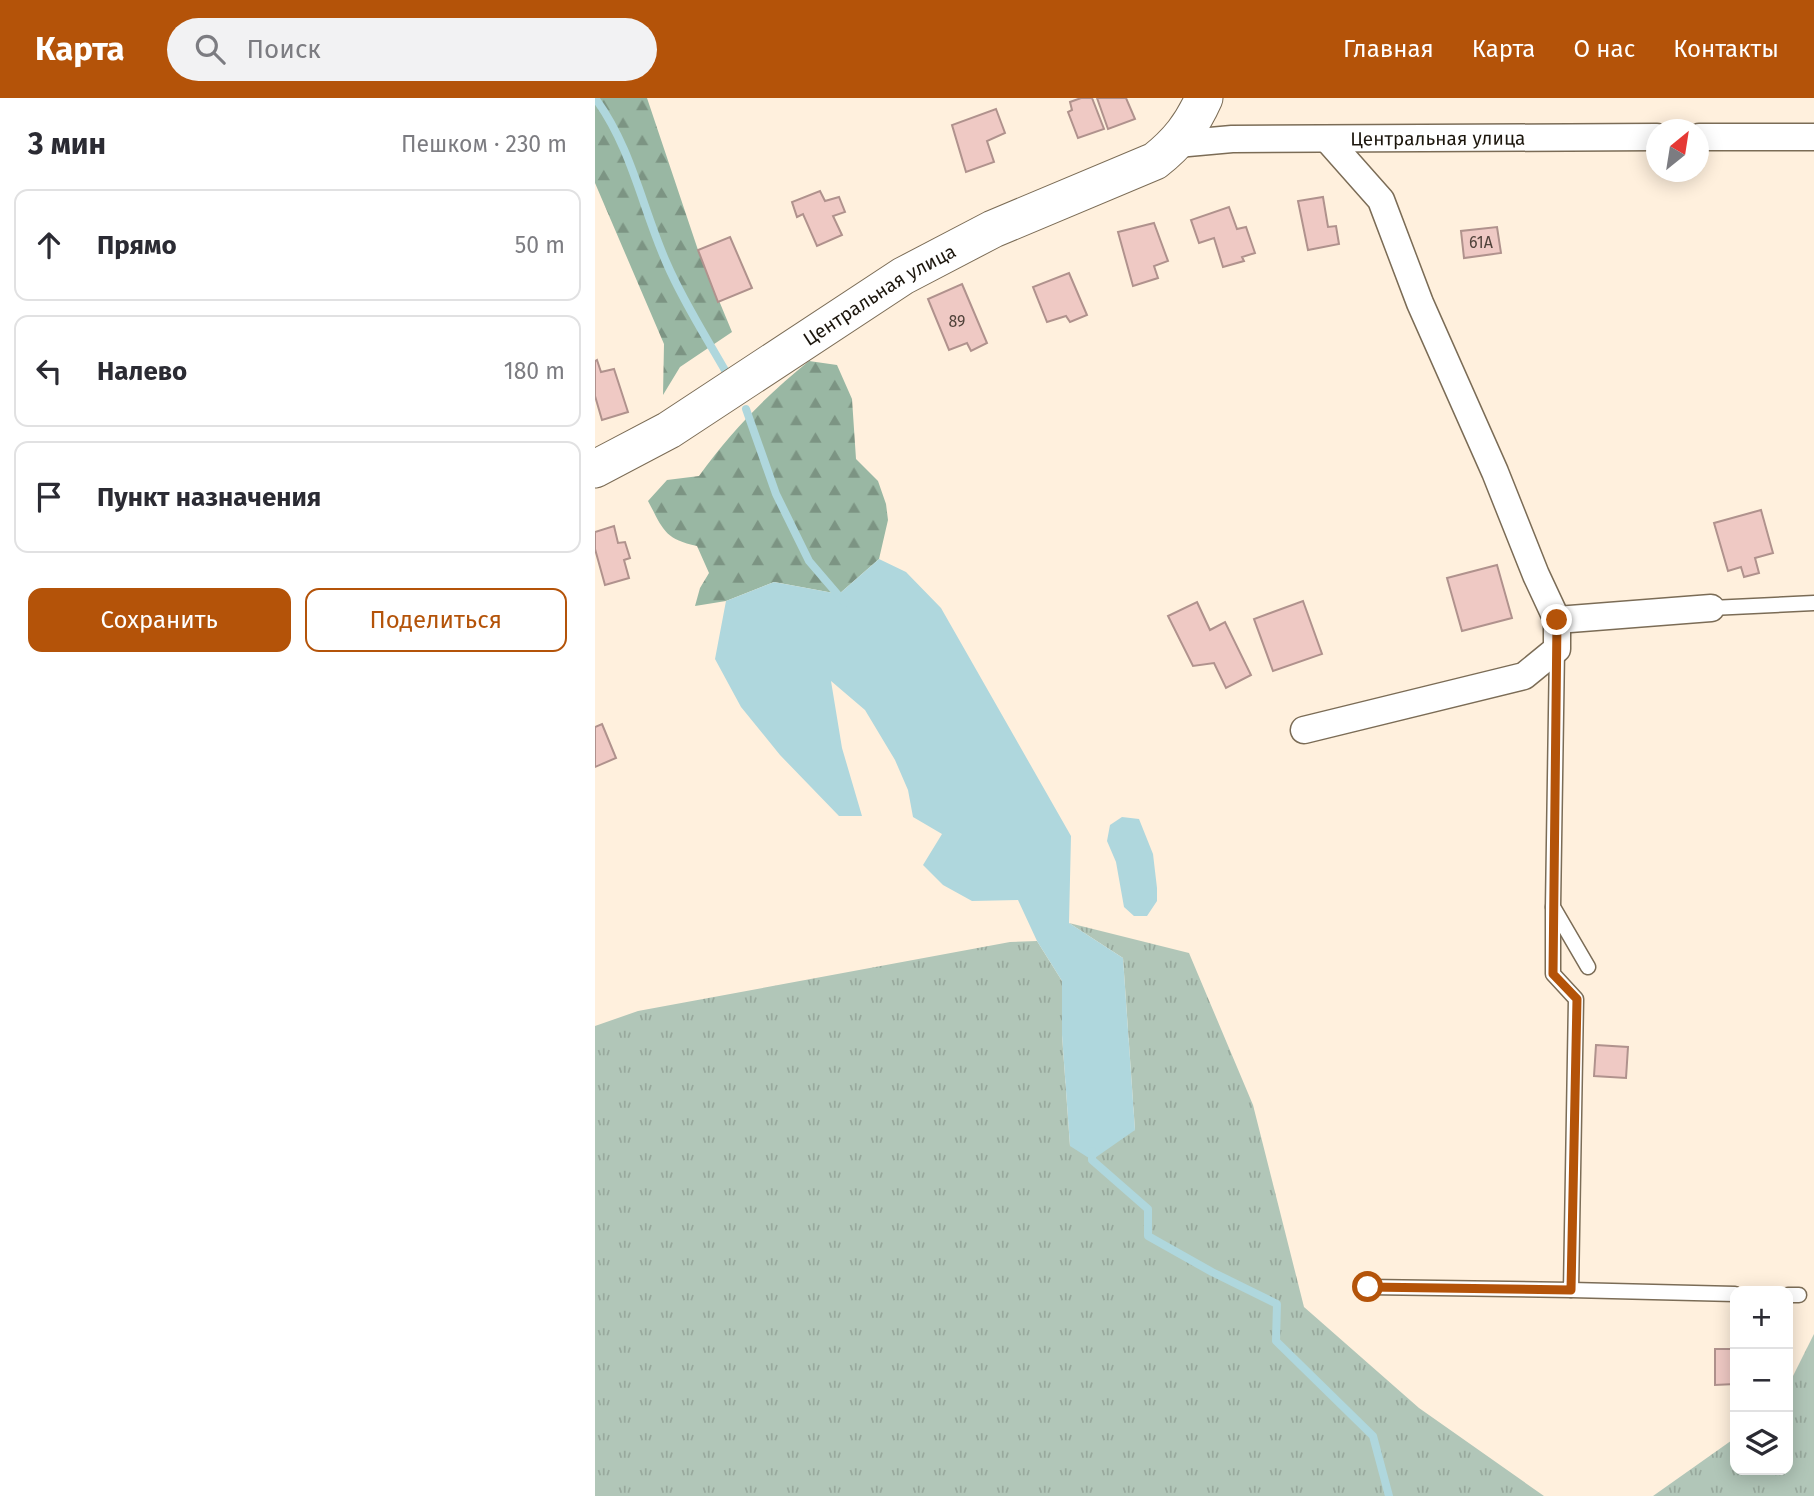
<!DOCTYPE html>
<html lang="ru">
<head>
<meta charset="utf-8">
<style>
  :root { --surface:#fff; --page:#f2f2f3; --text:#2b2b33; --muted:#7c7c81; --line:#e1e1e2; --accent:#b45309 }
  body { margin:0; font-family:"Fira Sans",sans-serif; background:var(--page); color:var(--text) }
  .controls { position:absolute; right:21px; bottom:21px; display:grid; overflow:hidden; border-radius:14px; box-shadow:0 4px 18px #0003 }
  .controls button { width:63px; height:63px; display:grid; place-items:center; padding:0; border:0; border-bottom:2px solid var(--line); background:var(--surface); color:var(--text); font:35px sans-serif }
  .compass { position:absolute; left:1051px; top:21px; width:63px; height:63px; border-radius:50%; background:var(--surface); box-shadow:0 4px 18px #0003; rotate:30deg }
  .stop { position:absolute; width:21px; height:21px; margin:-16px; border:5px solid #b45309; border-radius:50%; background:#fff }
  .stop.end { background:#b45309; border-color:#fff; box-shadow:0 2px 7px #0008 }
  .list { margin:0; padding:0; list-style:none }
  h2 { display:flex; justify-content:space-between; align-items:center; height:91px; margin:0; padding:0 28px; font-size:30px }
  h2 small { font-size:23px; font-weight:400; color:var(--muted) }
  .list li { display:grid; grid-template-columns:46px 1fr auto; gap:21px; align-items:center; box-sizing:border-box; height:112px; margin:0 14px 14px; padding:0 14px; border:2px solid var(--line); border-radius:14px }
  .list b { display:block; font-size:26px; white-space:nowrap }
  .list em { font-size:23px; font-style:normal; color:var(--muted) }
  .actions { display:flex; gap:14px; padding:21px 28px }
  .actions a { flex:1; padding:16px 0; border:2px solid var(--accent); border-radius:14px; text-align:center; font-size:24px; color:var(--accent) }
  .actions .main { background:var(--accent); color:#fff }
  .icon { flex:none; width:38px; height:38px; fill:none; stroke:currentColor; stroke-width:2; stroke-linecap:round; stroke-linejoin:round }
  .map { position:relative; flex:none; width:1219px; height:1398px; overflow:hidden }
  header { display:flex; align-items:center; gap:42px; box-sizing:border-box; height:98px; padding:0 35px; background:var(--accent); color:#fff }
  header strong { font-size:33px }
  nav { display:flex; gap:38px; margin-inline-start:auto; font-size:24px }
  .search { width:490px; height:63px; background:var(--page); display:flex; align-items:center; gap:18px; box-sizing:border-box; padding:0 24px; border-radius:38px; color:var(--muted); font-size:26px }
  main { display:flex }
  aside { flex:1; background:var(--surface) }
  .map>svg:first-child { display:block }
  .grass { fill:url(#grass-tufts) }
  .forest { fill:url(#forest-firs) }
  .water { fill:#afd7dd }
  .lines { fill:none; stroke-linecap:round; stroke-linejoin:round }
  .stream { stroke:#afd7dd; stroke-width:8 }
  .building { fill:#efc9c4; stroke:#b0928d; stroke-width:2 }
  .lane-casing { stroke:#7b6c56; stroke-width:17 }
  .street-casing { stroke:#7b6c56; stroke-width:29 }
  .secondary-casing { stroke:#7b6c56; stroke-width:39 }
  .lane { stroke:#fff; stroke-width:14 }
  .street { stroke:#fff; stroke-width:26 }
  .secondary { stroke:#fff; stroke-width:37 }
  .route { stroke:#b45309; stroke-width:9 }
  .labels { text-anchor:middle; stroke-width:7; stroke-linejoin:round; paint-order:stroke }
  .number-label { font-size:16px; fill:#51433b }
  .street-label { font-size:19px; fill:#1c160d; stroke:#fff }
</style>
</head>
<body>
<header>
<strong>Карта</strong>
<div class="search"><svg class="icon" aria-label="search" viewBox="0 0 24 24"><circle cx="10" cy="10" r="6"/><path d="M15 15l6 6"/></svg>Поиск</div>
<nav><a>Главная</a><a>Карта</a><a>О нас</a><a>Контакты</a></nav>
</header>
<main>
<aside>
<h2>3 мин<small>Пешком · 230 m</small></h2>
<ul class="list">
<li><svg class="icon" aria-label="ahead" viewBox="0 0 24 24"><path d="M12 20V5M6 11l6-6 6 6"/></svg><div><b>Прямо</b></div><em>50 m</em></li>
<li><svg class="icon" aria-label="left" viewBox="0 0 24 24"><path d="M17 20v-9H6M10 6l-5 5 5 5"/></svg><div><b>Налево</b></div><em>180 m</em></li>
<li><svg class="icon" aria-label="arrive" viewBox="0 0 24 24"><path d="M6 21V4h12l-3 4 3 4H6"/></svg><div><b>Пункт назначения</b></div></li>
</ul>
<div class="actions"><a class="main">Сохранить</a><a>Поделиться</a></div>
</aside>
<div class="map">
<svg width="1219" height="1398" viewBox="0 0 1219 1398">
  <defs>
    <pattern id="grass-tufts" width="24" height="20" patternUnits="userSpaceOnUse" patternTransform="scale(1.75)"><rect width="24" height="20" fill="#b1c6b8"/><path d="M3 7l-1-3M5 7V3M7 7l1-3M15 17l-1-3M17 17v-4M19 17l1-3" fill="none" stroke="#98a99d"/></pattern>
    <pattern id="forest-firs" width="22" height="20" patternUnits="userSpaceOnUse" patternTransform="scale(1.75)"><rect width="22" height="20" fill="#99b7a3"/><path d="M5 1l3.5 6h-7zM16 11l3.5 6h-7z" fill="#7c9483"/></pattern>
  </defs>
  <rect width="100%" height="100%" fill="#fff0dd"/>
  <g class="grass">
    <polygon points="474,825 594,855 658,1007 709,1209 824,1310 949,1398 0,1398 0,928 43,913 415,844 442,843 467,883 467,937 475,1048 540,1032 528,860"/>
    <polygon points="1219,1236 1219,1398 1058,1398 1140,1340 1140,1372 1193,1372 1193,1288"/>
  </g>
  <g class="forest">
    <polygon points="0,0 52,0 103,152 137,234 85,269 68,297 69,246 0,85"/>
    <path d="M214 263 242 267 257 301 261 361 283 383 291 406 293 422 284 461 244 496 179 484 131 503 100 508 105 490 114 475 102 448C69 441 68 431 53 403L72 382 104 378C136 333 171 298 214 263Z"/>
  </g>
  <g class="water">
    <polygon points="284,461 311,474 346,510 476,738 474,825 528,860 540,1032 497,1062 475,1048 467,937 467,883 442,843 423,802 377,803 348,787 328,767 347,736 318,719 313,692 300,662 270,612 236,583 247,650 267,718 244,718 185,657 146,609 120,561 131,503 179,484 244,496"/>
    <polygon points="527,719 544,721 558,756 562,790 562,803 552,818 539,818 529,809 521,764 512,743 515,727"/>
  </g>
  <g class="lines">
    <g class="stream">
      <path d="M0 0C37 50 47 110 72 166 88 203 111 239 131 274"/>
      <polyline points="151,311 181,396 214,463 250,505"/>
      <polyline points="497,1053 497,1062 553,1111 553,1138 617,1174 682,1206 681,1243 778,1338 794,1398"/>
    </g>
  </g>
  <g class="building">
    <polygon points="486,0 497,0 509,31 483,40 473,14 477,12 475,4"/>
    <polygon points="502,0 531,0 540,21 513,31"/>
    <polygon points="401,11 410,35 392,43 399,64 371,74 357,27"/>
    <polygon points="225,93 230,103 244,99 250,114 238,118 247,137 222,148 208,116 202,119 197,104"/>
    <polygon points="728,99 733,129 741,128 744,146 713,152 703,103"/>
    <polygon points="634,109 642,131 651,129 660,155 647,159 649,163 628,169 619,140 604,145 596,122"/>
    <polygon points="559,125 573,163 559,168 563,180 538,188 523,134"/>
    <polygon points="902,129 906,155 869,160 866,133"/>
    <polygon points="135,139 157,190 123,204 103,152"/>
    <polygon points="474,175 492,217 475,224 471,218 452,224 438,189"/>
    <polygon points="367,186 392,245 376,253 372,245 354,252 333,201"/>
    <polygon points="2,262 6,274 19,271 33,314 7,322 0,298 0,263"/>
    <polygon points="1166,412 1178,455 1160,460 1164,475 1149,479 1146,469 1133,473 1119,425"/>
    <polygon points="19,428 23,445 30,444 35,460 29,462 34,480 10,487 0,451 0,434"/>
    <polygon points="902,467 917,520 867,533 852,480"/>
    <polygon points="708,503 727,556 678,573 659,521"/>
    <polygon points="602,504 615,532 630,524 656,577 631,590 619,565 598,568 573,518"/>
    <polygon points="7,626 21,660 0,669 0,629"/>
    <polygon points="1001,947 1033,949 1031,980 999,978"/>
    <polygon points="1120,1251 1140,1251 1140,1286 1120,1287"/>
  </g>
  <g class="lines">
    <defs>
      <g id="lane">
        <polyline points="1116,510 1219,505"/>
        <polyline points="962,551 958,809 993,869"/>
        <polyline points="773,1189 976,1192 981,901 958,876 958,809"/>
        <polyline points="976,1192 1140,1196"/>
        <polyline points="1193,1197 1204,1197"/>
      </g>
      <g id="street">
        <polyline points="1104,39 1219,39"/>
        <path id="s1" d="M582 46 637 41 1062 39"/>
        <polyline points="962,522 1116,510"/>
        <polyline points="709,632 929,578 962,551 962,522 941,477 900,374 825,205 786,102 732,41"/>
      </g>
      <g id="secondary">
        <path id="s2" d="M0 371 74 332 308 178 398 131 560 63C583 45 597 27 609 0"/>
      </g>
    </defs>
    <use href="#lane" class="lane-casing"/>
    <use href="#street" class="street-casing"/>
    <use href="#secondary" class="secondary-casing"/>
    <use href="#lane" class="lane"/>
    <use href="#street" class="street"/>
    <use href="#secondary" class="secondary"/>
  </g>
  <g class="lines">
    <polyline class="route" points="773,1189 976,1192 982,901 958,876 962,522"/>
  </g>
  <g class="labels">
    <g class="number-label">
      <text x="886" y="150">61А</text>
      <text x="362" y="229">89</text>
    </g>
    <g class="street-label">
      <text dy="7" stroke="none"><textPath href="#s1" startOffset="261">Центральная улица</textPath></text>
      <text dy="7" stroke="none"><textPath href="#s2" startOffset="334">Центральная улица</textPath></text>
    </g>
  </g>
</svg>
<div class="controls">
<button>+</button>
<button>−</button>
<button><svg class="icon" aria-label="layers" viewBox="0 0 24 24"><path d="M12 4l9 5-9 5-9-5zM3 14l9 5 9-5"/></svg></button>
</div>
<svg class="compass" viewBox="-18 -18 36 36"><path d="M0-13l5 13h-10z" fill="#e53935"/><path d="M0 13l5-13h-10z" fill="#7c7c81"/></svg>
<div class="stop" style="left:773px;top:1189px"></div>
<div class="stop end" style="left:962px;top:522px"></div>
</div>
</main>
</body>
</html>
